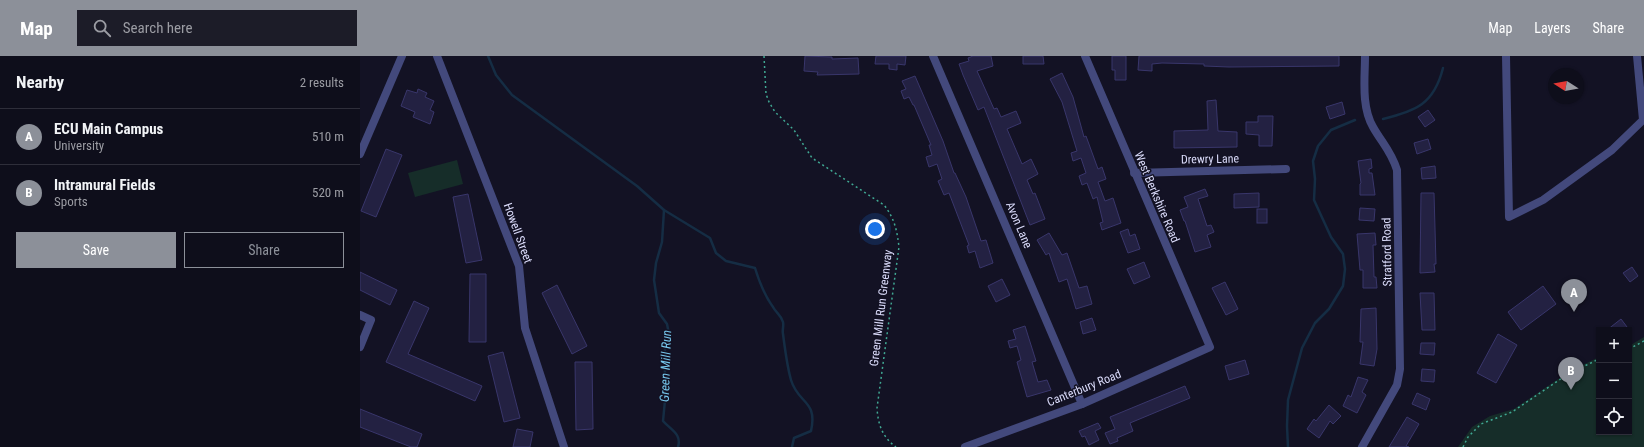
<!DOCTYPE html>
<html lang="en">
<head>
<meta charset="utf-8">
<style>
  :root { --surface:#0e0e1b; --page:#1c1c28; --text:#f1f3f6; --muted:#9b9ca3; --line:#2e2e3a; --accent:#8c9099 }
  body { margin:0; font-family:"Roboto Condensed",sans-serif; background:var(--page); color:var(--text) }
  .controls { position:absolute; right:12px; bottom:12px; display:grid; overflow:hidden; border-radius:0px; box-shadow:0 1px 3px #0004 }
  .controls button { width:36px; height:36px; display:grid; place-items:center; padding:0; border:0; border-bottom:1px solid var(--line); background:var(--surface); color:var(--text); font:20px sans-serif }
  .compass { position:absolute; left:1188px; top:12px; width:36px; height:36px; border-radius:50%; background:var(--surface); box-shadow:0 1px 3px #0004; rotate:281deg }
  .you { position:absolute; left:515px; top:173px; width:14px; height:14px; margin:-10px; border:3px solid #fff; border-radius:50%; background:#1a73e8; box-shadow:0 0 0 6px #1a73e833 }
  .badge { display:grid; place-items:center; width:26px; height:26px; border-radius:50%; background:var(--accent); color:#fff; font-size:13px; font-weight:700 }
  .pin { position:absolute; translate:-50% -33px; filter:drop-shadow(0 1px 2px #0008) }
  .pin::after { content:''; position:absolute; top:21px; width:14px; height:12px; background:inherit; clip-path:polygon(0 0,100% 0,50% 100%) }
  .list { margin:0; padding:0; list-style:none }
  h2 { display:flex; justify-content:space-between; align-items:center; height:52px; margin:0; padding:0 16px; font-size:17px }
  h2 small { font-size:13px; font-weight:400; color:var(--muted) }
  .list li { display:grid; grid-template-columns:26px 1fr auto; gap:12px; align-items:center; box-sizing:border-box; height:56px; padding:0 16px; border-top:1px solid var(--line) }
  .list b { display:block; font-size:15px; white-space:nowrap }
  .list p { margin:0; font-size:13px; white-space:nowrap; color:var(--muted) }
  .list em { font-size:13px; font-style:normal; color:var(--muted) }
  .actions { display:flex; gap:8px; padding:12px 16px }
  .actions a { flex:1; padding:9px 0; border:1px solid var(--accent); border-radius:0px; text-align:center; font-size:14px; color:var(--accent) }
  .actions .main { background:var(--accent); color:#fff }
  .icon { flex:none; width:22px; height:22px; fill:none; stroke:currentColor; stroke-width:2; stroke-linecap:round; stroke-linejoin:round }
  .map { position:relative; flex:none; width:1284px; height:391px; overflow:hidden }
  header { display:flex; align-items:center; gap:24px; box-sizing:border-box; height:56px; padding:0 20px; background:var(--accent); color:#fff }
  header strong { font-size:19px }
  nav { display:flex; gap:22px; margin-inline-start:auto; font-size:14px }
  .search { width:280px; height:36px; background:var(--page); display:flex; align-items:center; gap:10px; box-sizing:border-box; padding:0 14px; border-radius:0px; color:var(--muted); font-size:15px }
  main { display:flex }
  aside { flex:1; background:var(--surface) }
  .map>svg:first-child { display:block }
  .green { fill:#162d29 }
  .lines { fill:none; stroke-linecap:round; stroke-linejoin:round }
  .stream { stroke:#152d44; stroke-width:2.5 }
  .building { fill:#232142; stroke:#39366b }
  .path { stroke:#40a893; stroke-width:1.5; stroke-dasharray:2 3; stroke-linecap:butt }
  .minor { stroke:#43497c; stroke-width:8 }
  .labels { text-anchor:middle; stroke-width:3; stroke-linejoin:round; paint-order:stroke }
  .street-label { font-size:12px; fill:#dadbfa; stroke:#131224 }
  .water-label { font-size:13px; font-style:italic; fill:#76c6ec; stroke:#131224 }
</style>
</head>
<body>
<header>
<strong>Map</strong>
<div class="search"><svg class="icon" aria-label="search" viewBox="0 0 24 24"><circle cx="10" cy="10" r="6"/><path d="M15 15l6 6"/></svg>Search here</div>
<nav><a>Map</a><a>Layers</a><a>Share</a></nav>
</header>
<main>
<aside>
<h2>Nearby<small>2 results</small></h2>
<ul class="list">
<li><span class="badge">A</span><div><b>ECU Main Campus</b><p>University</p></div><em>510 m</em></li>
<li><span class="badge">B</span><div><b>Intramural Fields</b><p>Sports</p></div><em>520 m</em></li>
</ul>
<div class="actions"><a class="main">Save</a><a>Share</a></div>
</aside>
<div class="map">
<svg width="1284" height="391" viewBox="0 0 1284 391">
  <rect width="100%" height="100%" fill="#131224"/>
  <g class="green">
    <polygon points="97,104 103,128 55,141 48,117"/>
    <polygon points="1284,281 1284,391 1098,391 1112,371 1130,360 1154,353 1210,315 1239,301 1239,376 1269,376 1269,290"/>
  </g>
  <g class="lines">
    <g class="stream">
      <path d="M128 0 136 19 152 39 277 130 304 154 350 182 356 197 366 205 395 212C399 225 405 240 413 251 416 257 421 259 423 266 424 270 422 274 423 278 425 293 427 310 431 324 438 348 458 344 451 375L434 382 432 391"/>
      <path d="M1023 63C1056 55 1074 48 1083 12"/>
      <path d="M304 154 302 186 296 207 294 224 299 257 307 268 309 278 304 298 306 334 303 365C311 374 322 378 318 391"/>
      <polyline points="928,391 927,370 928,344 942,292 955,267 969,253 983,230 985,213 983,198 971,181 954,144 955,123 953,105 958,90 971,74 995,64"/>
    </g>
  </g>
  <g class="building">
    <polygon points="445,0 472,1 472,3 498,2 499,18 457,19 458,16 444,15"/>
    <polygon points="516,0 546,0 545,9 537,8 537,14 529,13 529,8 515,8"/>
    <polygon points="613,0 631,0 633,10 617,15 634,53 637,52 641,61 656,55 661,67 647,73 662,108 671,103 678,118 667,124 673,138 675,137 685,163 670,169 624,51 618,54 603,19 599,8 609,5 608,2"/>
    <polygon points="663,0 683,0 684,8 663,8"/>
    <polygon points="752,0 766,0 766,24 755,24 755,14 752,14"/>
    <polygon points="779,0 979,0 979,10 869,11 844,10 844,8 802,7 792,8 792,15 778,14"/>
    <polygon points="702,17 713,41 724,81 726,80 738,113 742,111 746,123 738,126 745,145 753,142 761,167 742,174 740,167 743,166 737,141 733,143 727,127 722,129 719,120 726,117 721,102 713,105 711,97 717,95 702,46 690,23"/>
    <polygon points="555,20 583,85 594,117 595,117 606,141 621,185 626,184 633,207 620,212 615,195 609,197 607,190 609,189 589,137 584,139 578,125 582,123 577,108 569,111 566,101 572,99 569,89 571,89 554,49 553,49 549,41 544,43 541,35 546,33 542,25"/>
    <polygon points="58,33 67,37 65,41 74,45 70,54 74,56 70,68 53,61 55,56 41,50 47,34 57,37"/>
    <polygon points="856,44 858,75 877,76 877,91 814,92 814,75 848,74 847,45"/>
    <polygon points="982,46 985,58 970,63 966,51"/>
    <polygon points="1068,54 1075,64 1065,71 1058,61"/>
    <polygon points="898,60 913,60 912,90 899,90 899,79 886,78 886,66 898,66"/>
    <polygon points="1068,83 1071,93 1057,98 1054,87"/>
    <polygon points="26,93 42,99 16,161 1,155"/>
    <polygon points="1011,103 1012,112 1009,113 1009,117 1012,117 1015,139 1000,139 1000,128 1001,127 998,105"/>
    <polygon points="1075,110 1076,122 1062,123 1061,112"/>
    <polygon points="845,133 848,140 838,143 847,170 851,169 854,176 847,179 851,191 835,196 825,165 824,165 820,154 828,151 824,141"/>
    <polygon points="899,137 899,151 874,152 874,138"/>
    <polygon points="1061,137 1074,137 1076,208 1074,208 1075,216 1060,217"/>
    <polygon points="108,138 122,204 106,207 93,141"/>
    <polygon points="1000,152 1015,153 1014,165 999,164"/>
    <rect x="897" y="153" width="10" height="14"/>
    <polygon points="768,173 770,180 775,178 780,193 768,197 760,176"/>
    <polygon points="689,177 702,199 707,197 719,232 727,230 732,248 716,253 707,223 699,226 689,197 686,199 677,184"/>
    <polygon points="1015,177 1016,189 1013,189 1014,221 1016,221 1017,232 1003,232 1003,214 1000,214 997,178"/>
    <polygon points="784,206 790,221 774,228 767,213"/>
    <polygon points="1272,211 1278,220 1270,226 1263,217"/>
    <polygon points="0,216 37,234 30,249 0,234"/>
    <polygon points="110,218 126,218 126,286 109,286"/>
    <polygon points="642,223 650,239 636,246 628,230"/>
    <polygon points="865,226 878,253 866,259 852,232"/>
    <polygon points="197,229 227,290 212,298 182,237"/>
    <polygon points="1183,230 1196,248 1161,274 1148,256"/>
    <polygon points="1060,237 1074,237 1075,274 1062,274"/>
    <polygon points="54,245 69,252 48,298 122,330 115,345 26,306"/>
    <polygon points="1016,252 1017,293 1014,310 1000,308 1003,286 1000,286 1001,253"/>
    <polygon points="732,262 736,274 723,278 720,266"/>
    <polygon points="1261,263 1267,271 1264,274 1247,274"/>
    <polygon points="665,270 676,305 672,306 678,326 687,324 691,334 667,341 657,306 661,304 657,290 650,292 648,285 656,283 653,274"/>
    <polygon points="1138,278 1157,289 1136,327 1117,317"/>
    <polygon points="1061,287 1075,287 1074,299 1060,298"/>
    <polygon points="143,296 160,362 144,366 128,300"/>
    <polygon points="885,304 889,318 869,324 865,310"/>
    <polygon points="215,306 232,306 233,373 216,374"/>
    <polygon points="1062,313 1075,314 1074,326 1061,325"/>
    <polygon points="998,321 1008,324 1002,336 1006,339 997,357 983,350 988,339 991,341"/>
    <polygon points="825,330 830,342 770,367 773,375 757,382 758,385 750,388 745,377 755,373 750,361"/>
    <polygon points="1057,337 1070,343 1066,354 1052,348"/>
    <polygon points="969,349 981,360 973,368 970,365 959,382 947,373 954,363 956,365"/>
    <polygon points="0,353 62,378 57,391 51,391 0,371"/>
    <polygon points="1047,361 1059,368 1046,390 1049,391 1029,391"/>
    <polygon points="738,367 741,372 735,375 739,384 729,389 725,380 722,381 719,375"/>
    <polygon points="157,373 173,376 170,391 153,391"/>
  </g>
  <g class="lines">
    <g class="path">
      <path d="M404 0 406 38 409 46 415 56 434 74 452 102 524 149C535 163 537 175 539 191L517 352C518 368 522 381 536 391"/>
      <polyline points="1269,293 1284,285"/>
      <polyline points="1103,391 1108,381 1121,368 1152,356 1208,318 1239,303"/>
    </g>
    <g class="minor">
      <polyline points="77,0 159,210 165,272 204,391"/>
      <polyline points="573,0 722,348"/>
      <polyline points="1146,0 1149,161 1183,144 1252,94 1283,64 1277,0"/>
      <polyline points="0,98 42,0"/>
      <polyline points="774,117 926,113"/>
      <polyline points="0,259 11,264 0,291"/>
      <polyline points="605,391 722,348 850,291 725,0"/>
      <path d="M1002 391 1037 329 1040 313 1037 114C1031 95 1022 87 1013 71 1001 50 1005 22 1005 0"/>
    </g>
  </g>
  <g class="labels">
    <g class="street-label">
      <text transform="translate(850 103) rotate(-1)" y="4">Drewry Lane</text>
      <text transform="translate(797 141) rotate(67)" y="4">West Berkshire Road</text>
      <text transform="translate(659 169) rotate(67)" y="4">Avon Lane</text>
      <text transform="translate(158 177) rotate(70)" y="4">Howell Street</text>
      <text transform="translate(1027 196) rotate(-91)" y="4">Stratford Road</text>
      <text transform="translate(521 252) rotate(-83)" y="4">Green Mill Run Greenway</text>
      <text transform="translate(724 332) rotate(-22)" y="4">Canterbury Road</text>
    </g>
    <g class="water-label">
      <text transform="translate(305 310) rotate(-88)" y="5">Green Mill Run</text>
    </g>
  </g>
</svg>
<div class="controls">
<button>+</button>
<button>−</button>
<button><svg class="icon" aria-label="locate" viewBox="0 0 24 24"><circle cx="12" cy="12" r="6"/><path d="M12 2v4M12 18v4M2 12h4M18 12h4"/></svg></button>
</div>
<svg class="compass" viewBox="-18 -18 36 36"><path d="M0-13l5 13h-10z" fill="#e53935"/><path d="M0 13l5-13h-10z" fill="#9b9ca3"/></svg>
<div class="you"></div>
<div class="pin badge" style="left:1214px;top:256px">A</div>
<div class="pin badge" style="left:1211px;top:334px">B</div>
</div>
</main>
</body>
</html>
